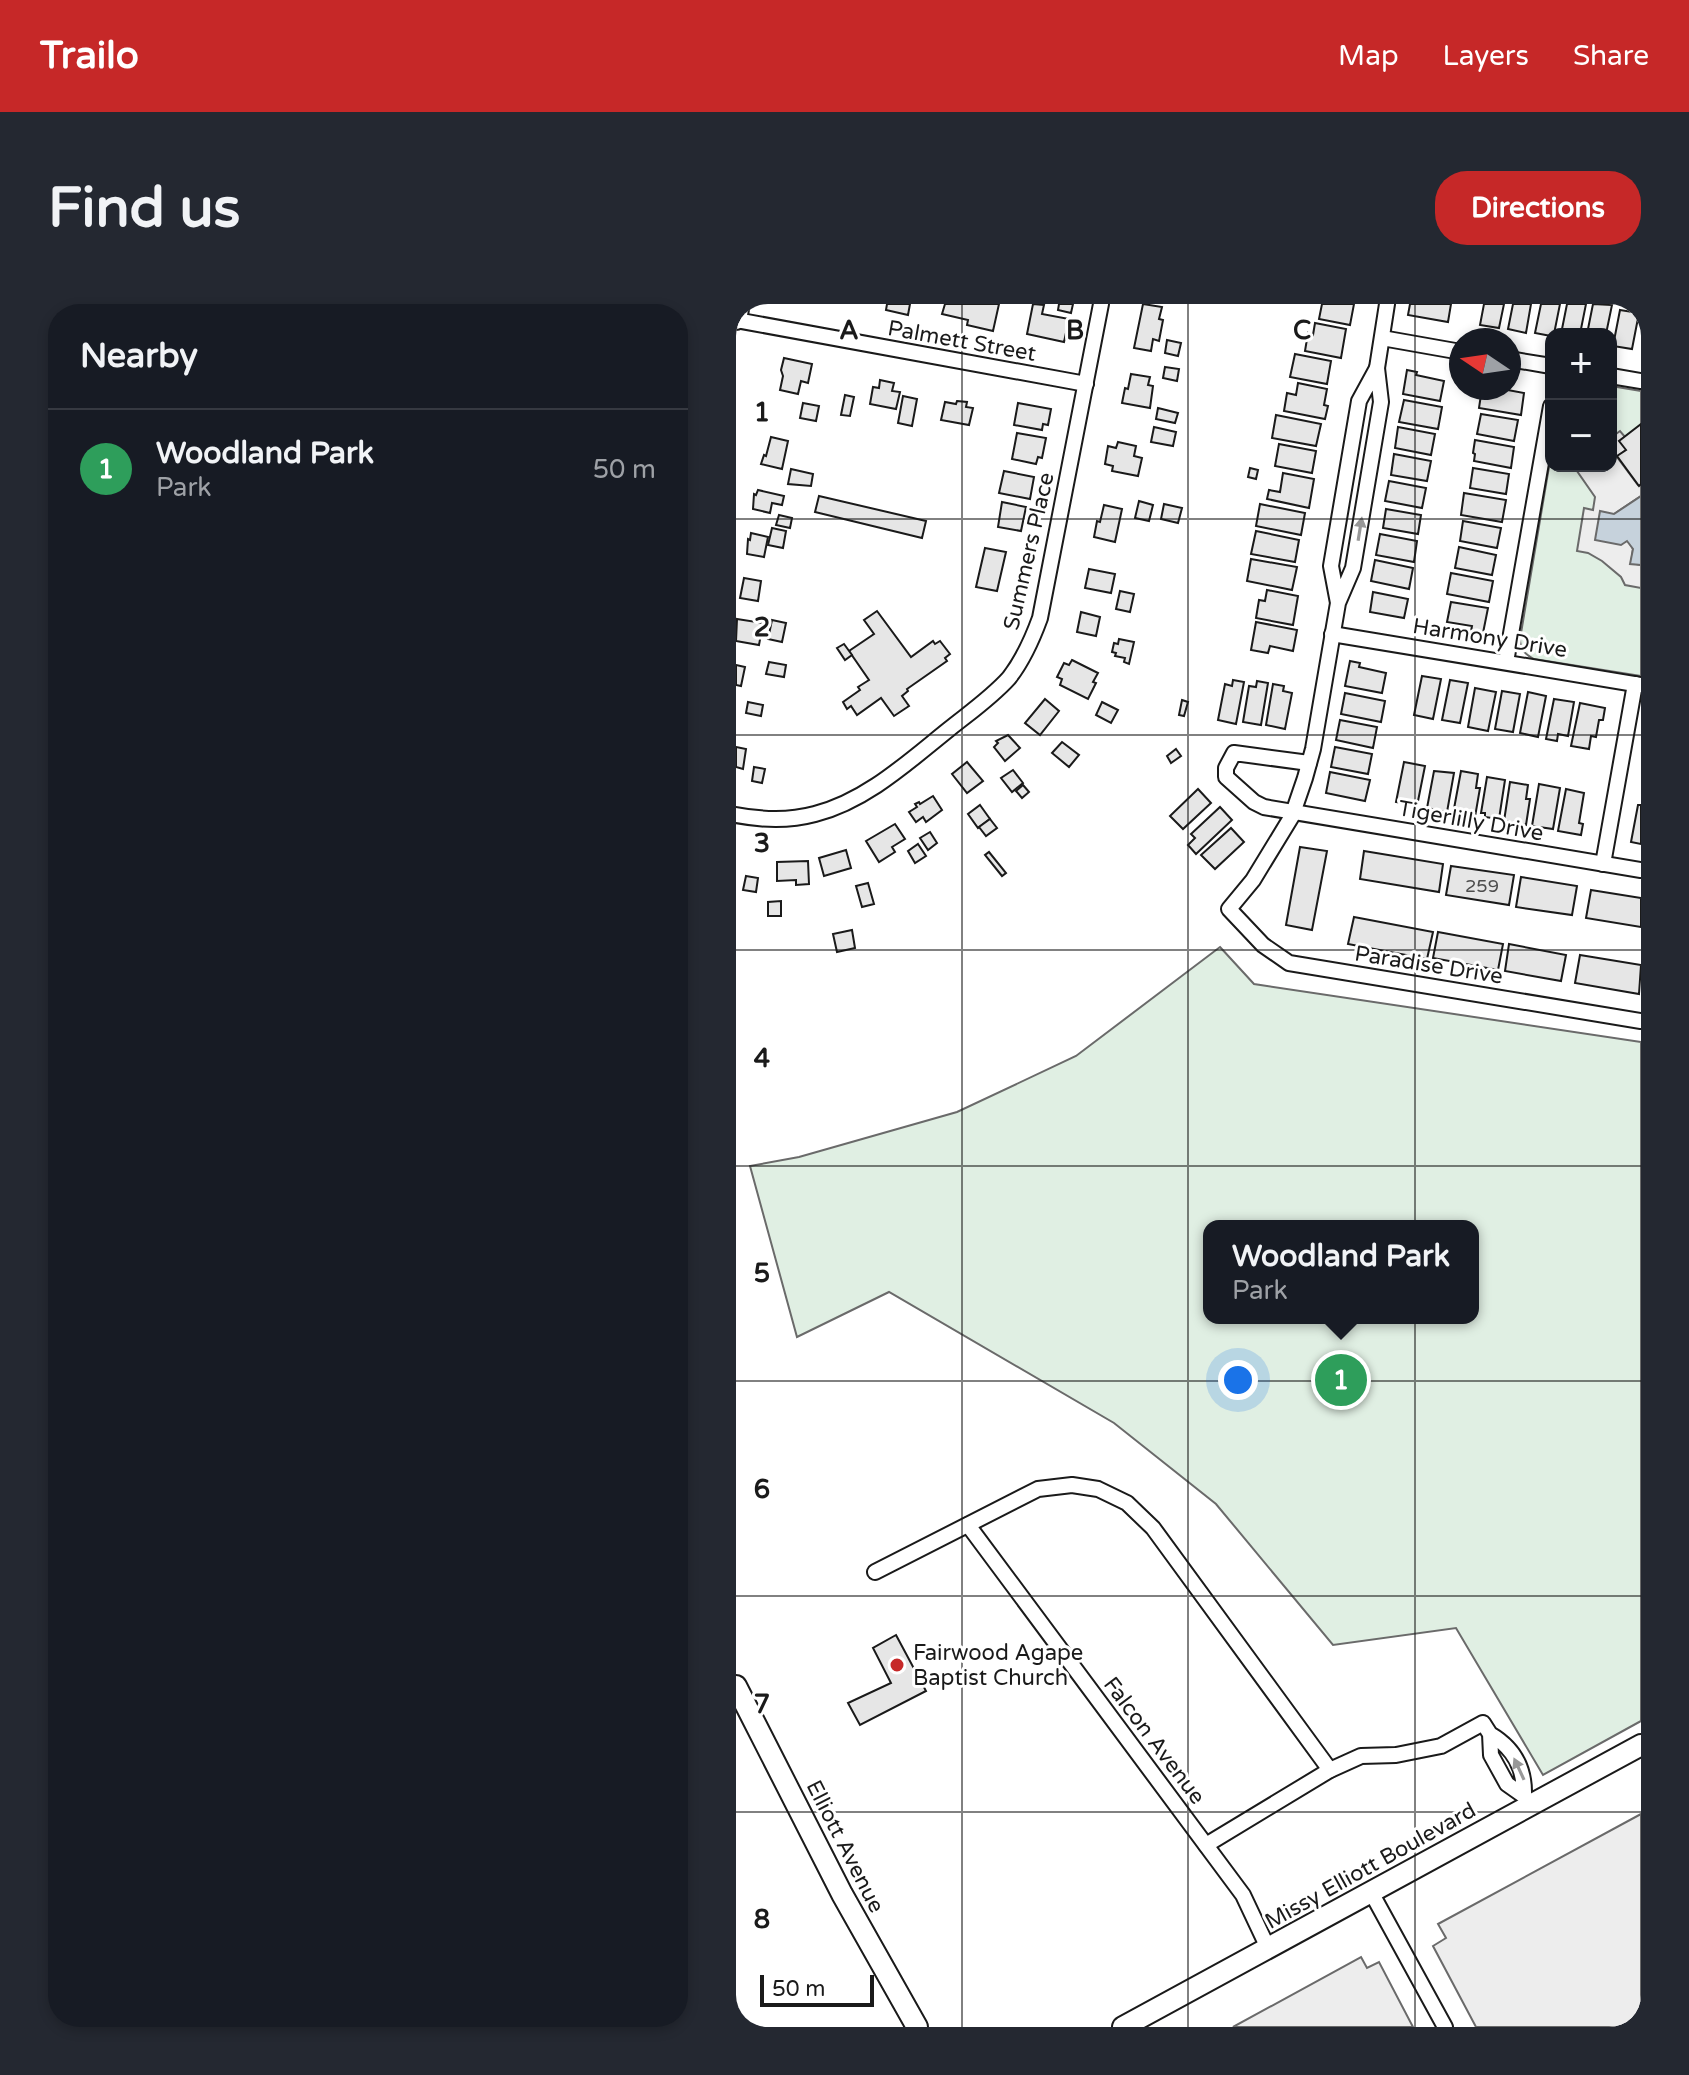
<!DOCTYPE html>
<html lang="en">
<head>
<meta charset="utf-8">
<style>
  :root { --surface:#171b24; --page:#242831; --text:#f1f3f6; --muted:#9ea1a6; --line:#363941; --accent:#c62828 }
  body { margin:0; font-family:"Varela Round",sans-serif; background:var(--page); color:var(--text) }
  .controls { position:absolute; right:24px; top:24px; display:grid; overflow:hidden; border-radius:16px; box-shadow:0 4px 12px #0003 }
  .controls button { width:72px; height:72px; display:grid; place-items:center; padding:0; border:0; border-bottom:2px solid var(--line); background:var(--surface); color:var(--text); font:40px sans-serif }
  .compass { position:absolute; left:713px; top:24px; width:72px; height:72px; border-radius:50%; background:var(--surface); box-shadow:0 4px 12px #0003; rotate:283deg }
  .scale { position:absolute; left:24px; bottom:20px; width:114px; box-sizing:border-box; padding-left:8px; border:4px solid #1a1a1a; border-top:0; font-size:22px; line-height:28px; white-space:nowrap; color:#1a1a1a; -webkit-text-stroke:6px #fff; paint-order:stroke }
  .you { position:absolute; left:502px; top:1076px; width:28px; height:28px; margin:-20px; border:6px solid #fff; border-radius:50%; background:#1a73e8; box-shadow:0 0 0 12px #1a73e833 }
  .badge { display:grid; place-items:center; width:52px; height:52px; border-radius:50%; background:var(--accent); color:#fff; font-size:26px; font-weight:700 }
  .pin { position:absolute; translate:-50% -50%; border:4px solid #fff; box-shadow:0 2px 8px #0006 }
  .popup { position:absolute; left:467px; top:916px; width:276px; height:104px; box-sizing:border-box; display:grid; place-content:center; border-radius:16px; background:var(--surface); filter:drop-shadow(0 2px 6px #0005); font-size:26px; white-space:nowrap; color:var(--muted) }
  .popup b { font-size:30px; color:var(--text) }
  .popup::after { content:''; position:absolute; left:50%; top:100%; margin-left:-16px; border:16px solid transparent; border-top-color:var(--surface) }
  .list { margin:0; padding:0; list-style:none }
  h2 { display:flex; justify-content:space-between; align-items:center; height:104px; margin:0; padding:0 32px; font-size:34px }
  h2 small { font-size:26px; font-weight:400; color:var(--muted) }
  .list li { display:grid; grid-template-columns:52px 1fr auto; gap:24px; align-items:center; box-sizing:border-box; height:120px; padding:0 32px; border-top:2px solid var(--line) }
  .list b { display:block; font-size:30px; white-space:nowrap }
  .list p { margin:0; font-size:26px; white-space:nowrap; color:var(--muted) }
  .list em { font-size:26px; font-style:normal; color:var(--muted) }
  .map { position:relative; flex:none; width:905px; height:1723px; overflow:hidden; border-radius:32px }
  header { display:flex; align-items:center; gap:48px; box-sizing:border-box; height:112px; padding:0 40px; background:var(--accent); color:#fff }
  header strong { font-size:38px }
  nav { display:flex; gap:44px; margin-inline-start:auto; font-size:28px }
  .intro { display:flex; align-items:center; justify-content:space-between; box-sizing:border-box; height:192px; padding:0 48px }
  h1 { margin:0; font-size:56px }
  .button { padding:20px 36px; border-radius:32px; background:var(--accent); color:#fff; font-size:28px; font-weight:700 }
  main { display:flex; gap:48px; padding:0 48px }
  aside { flex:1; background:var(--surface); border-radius:32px; box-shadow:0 4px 12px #0003 }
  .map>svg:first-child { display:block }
  .green { fill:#e0efe3; stroke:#6a6a6a; stroke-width:2; fill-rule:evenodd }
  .parking { fill:#ededed; stroke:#6a6a6a; stroke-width:2 }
  .water { fill:#c6d2dc; stroke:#6a6a6a; stroke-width:2 }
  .building { fill:#e6e6e6; stroke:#1a1a1a; stroke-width:2 }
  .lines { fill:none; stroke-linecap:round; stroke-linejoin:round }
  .street-casing { stroke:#1a1a1a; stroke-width:18 }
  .secondary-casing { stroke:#1a1a1a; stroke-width:24 }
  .street { stroke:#fff; stroke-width:14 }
  .secondary { stroke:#fff; stroke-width:20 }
  .oneway { fill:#989898 }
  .grid { fill:none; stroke:#1a1a1a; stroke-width:2; stroke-opacity:0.55 }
  .poi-dot { fill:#c62828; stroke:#fff; stroke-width:3 }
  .labels { text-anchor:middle; stroke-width:6; stroke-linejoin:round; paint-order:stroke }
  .number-label { font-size:18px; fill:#4d4d4d }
  .street-label { font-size:22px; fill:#1a1a1a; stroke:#fff }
  .poi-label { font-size:22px; fill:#1a1a1a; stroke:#fff; text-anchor:start }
  .grid-label { font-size:26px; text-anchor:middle; font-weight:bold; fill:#1a1a1a; stroke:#fff; stroke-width:6; stroke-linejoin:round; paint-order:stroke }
</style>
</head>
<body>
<header>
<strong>Trailo</strong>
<nav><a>Map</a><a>Layers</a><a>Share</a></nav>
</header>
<div class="intro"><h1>Find us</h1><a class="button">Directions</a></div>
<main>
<aside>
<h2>Nearby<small></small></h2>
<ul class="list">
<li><span class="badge" style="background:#2e9e5b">1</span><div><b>Woodland Park</b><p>Park</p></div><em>50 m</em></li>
</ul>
</aside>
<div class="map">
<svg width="905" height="1723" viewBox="0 0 905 1723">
  <rect width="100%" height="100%" fill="#fff"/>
  <g class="green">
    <path d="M875 82 905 87V372L798 355C789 350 784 346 784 335L815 151V162H875Z"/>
    <path d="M484 643 518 680 905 738V1417L807 1471 720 1324 597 1341 480 1200 378 1119 153 988 61 1033 14 862 63 853 221 808 340 752ZM737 922V1014H473V922Z"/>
  </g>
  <g class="parking">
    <polygon points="875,125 880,130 884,127 889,133 890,146 881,153 902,181 905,180 905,192 878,210 897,245 895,259 905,261 905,284 889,281 885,273 866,257 852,249 841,247 848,204 857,206 859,193 841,167 846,164 845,162 875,162"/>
    <polygon points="905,1510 905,1723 740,1723 697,1642 710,1634 702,1620"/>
    <polygon points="625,1653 631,1664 643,1658 677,1723 497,1723"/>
  </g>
  <polygon class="water" points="905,192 905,261 894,260 897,245 891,237 885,241 859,236 864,207 878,210"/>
  <g class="building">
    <polygon points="151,0 174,0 172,11 150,6"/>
    <polygon points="209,0 263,0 257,27 231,21 232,16 206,10"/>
    <polygon points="297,0 308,1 306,10 333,15 328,38 291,30"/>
    <polygon points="323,0 337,0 335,9 322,6"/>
    <polygon points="407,0 426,3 423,15 427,16 423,37 417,35 415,47 398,44"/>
    <polygon points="586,0 618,0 614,21 583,15"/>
    <polygon points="674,0 715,0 712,18 672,11"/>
    <polygon points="748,0 768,0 763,24 744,21"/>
    <polygon points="777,0 795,0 790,29 772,25"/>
    <polygon points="805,0 824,0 818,30 815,30 815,32 799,29"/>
    <polygon points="831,0 850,0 844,30 825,30"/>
    <polygon points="857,0 876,1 870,30 851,30"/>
    <polygon points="884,6 903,9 896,45 877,42"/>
    <polygon points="579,19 610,25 605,54 569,47 572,29 577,31"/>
    <polygon points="431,36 445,39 442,52 429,49"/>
    <polygon points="559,50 595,57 591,80 554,73"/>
    <polygon points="48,54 76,60 72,79 65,77 62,90 44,86 47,72 45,66"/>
    <polygon points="429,63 443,65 441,77 427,74"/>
    <polygon points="671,66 681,68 680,71 708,77 704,97 667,90"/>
    <polygon points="395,70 414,73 412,81 417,82 414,104 386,99 389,84 392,85"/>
    <polygon points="144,76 158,79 156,87 164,88 160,105 134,100 137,83 143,84"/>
    <polygon points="562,79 591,85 588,101 592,102 589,115 548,107 551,89 560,91"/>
    <polygon points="746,84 761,84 788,89 785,111 743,104"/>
    <polygon points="109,91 118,93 114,112 105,111"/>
    <polygon points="167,92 181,95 176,122 162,119"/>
    <polygon points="668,96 706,103 702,125 663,118"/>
    <polygon points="221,97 231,98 230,103 237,104 233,121 205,116 209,98 220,100"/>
    <polygon points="67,99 83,102 80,117 64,114"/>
    <polygon points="282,99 315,105 312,121 307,120 306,126 278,121"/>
    <polygon points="422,104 442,109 439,119 420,115"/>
    <polygon points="745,110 782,116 778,137 741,130"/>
    <polygon points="540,111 585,120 580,142 536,134"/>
    <polygon points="905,120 905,180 903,182 881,152 890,146 883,137"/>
    <polygon points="418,123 440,128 437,142 415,138"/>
    <polygon points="662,123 699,130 695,151 659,144"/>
    <polygon points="281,129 310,134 306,154 302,153 300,160 276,155"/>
    <polygon points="35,133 52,137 46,165 25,160 28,151 30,152"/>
    <polygon points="739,136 778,143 775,164 738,157 739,150 737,149"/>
    <polygon points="382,138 400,142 398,152 406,154 402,172 376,167 377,162 369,160 372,142 380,144"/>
    <polygon points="543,140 580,147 576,169 539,162"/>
    <polygon points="658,150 695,157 691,177 655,171"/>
    <polygon points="514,164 522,166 520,175 512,173"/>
    <polygon points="737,164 773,170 770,190 734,184"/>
    <polygon points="55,165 77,170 75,182 52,180"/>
    <polygon points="268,167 298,173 294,195 263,189"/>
    <polygon points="547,169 578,175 573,204 531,195 533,186 544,188"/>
    <polygon points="653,177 690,184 686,204 649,197"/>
    <polygon points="22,186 48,192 46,201 36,199 34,209 17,205 18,190 20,191"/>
    <polygon points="728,189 770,196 766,218 725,211"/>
    <polygon points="83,192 190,217 186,234 79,208"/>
    <polygon points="403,197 417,201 413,217 399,214"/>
    <polygon points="266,198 290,203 285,227 262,223"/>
    <polygon points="428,200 446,204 442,219 425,215"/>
    <polygon points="524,200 569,209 565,231 520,222"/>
    <polygon points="368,201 386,205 379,238 358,233 361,217 364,218"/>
    <polygon points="650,205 685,211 682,230 647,224"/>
    <polygon points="43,211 56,214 54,224 40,221"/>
    <polygon points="727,217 765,224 761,244 724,237"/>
    <polygon points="36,224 50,227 47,244 32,241"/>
    <polygon points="520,227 563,236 559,258 515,250"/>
    <polygon points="15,229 32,233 28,253 11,250 12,235 14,236"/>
    <polygon points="644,230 681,237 678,258 640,251"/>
    <polygon points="723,243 760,251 756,271 719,264"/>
    <polygon points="249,244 270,248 261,287 240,283"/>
    <polygon points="515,255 561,263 556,286 511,277"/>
    <polygon points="639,256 677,264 673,285 635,277"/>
    <polygon points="353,265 379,270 375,289 349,284"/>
    <polygon points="715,269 757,277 753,298 711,290"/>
    <polygon points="8,274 25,277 22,297 4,294"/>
    <polygon points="531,286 562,292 557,321 520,314 523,296 529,297"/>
    <polygon points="384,287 398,290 394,308 380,305"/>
    <polygon points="637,288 672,295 668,314 634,308"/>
    <polygon points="715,298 752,304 747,329 735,327 736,322 711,318"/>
    <polygon points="141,307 175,353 197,337 199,340 204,337 214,350 209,354 211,357 171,385 172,387 166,392 173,402 158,412 145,394 121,411 115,402 111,405 107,398 124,386 122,383 133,376 113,347 138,330 128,316"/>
    <polygon points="345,308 364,313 360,332 341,328"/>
    <polygon points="1,315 27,319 23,341 0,337"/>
    <polygon points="36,316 50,319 46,338 32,335"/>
    <polygon points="520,318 561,326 557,347 534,342 532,349 515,346"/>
    <polygon points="383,335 398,338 393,360 388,358 389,354 379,352 380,349 376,348 378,339 382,340"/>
    <polygon points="108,340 116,351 109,356 101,344"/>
    <polygon points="336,356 362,369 357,378 360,379 352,395 324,381 326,375 321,373 328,359 333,361"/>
    <polygon points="614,357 624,359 623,363 650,369 646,389 609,382"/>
    <polygon points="33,358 50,361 48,373 30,370"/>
    <polygon points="0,361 9,363 5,382 0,381"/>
    <polygon points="686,372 705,375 697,415 678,411"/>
    <polygon points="497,376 508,378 500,420 482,416 489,380 496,382"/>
    <polygon points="714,376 732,379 724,419 706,416"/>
    <polygon points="521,377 532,379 525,421 507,418 513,382 520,383"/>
    <polygon points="537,380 548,382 547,387 556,389 549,425 530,421"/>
    <polygon points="739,384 760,388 752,427 732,423"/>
    <polygon points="766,387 784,390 777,428 759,425"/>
    <polygon points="792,388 810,392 802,433 784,429"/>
    <polygon points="609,389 649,397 645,418 605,410"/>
    <polygon points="309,395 323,407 304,431 289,419"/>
    <polygon points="818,395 838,398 832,432 822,430 821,437 810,435"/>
    <polygon points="446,396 452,398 448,412 443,411"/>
    <polygon points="12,398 27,401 25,412 10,409"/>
    <polygon points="366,398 382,406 375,419 360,411"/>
    <polygon points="844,399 869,404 867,416 863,416 860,433 855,432 853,445 835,442"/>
    <polygon points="604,416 641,423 637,444 600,436"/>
    <polygon points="272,431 284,444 269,457 258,443 262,439 260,437"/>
    <polygon points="326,438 343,451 333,463 316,449"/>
    <polygon points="0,443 10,445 7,465 0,463"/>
    <polygon points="599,443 636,450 632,470 595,463"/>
    <polygon points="440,445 445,452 435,459 431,452"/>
    <polygon points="231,458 247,477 231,489 216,470"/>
    <polygon points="668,458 689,462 681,502 660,498"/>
    <polygon points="18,463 29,465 26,479 16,477"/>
    <polygon points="277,466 287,479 276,488 265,474"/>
    <polygon points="698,467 718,469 711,508 691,504"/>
    <polygon points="725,467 742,470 740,484 744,484 739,513 717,510"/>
    <polygon points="594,468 634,476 629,497 590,489"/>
    <polygon points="751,473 769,476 763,515 749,513 749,509 745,509"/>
    <polygon points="774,478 792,481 790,495 794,495 790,521 768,517"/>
    <polygon points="803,480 824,484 817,525 796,522"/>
    <polygon points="287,481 293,488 286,494 280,487"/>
    <polygon points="462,485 475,499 447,525 434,512"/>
    <polygon points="830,485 848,489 843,519 847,520 845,531 822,527"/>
    <polygon points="197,492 206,506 190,518 187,513 180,518 173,508 181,503 179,500 183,498 184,500"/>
    <polygon points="244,501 254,515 242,524 232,510"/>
    <polygon points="902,501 905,501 905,540 895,538"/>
    <polygon points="484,503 496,516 460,550 452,541 459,534 455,530"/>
    <polygon points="254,515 261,524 250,532 243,523"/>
    <polygon points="159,520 169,535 156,543 159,548 143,558 130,537"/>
    <polygon points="495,524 508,538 479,565 465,551"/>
    <polygon points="194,528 201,539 192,546 184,534"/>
    <polygon points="182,540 190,552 179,559 172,547"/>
    <polygon points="564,543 591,547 576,626 550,621"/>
    <polygon points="110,546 115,564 88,572 83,554"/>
    <polygon points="628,547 707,560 703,588 624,575"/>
    <polygon points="253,548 270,569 266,572 249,551"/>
    <polygon points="72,557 73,580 60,581 60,576 41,577 41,558"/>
    <polygon points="715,562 778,571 773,601 710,591"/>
    <polygon points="10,572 22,574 20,588 7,586"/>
    <polygon points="785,573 841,582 836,611 780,603"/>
    <polygon points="132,579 138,600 126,603 120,582"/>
    <polygon points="855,586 905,594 905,623 850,614"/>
    <polygon points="45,597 45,612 32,612 32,598"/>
    <polygon points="618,613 697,628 691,655 612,640"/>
    <polygon points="116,626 119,644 101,648 97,630"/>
    <polygon points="702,628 767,640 762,666 697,654"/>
    <polygon points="773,640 830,651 825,677 769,667"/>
    <polygon points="844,651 905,661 903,690 839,679"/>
    <polygon points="160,1331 190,1387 124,1421 112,1399 155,1379 137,1344"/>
  </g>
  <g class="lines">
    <defs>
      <g id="street">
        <polyline points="0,16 350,80"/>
        <polyline points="646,34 725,48"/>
        <polyline points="773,55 815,62"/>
        <polyline points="641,64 651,0"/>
        <polyline points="875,72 905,77"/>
        <polyline points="602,299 595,262 623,97 641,64 645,98 617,264 602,299 577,445 569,474 556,512 517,576 493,605 527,641 553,659 905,717"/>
        <polyline points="596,330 905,381"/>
        <polyline points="770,358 815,102"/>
        <polyline points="573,459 498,449 490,464 490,473 518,498 528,503 905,566"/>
        <path d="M0 511C26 516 53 517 79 510 130 497 172 458 212 426 233 409 255 394 273 374 287 356 296 336 304 314L365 0"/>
        <polyline points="867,560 899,380"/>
        <polyline points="232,1221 507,1591 532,1644"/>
        <polyline points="139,1268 302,1185 336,1181 362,1185 391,1199 417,1224 594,1466"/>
        <path d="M470 1541 594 1466 625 1452 660 1451 705 1442 747 1419 754 1430 755 1451 771 1480 788 1492C789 1464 778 1444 754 1430"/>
        <polyline points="635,1588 709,1723"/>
      </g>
      <g id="secondary">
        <polyline points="0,15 3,0"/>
        <polyline points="0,1382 106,1590 181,1723"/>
        <polyline points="387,1723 905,1441"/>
      </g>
    </defs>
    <use href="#street" class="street-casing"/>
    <use href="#secondary" class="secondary-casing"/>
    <use href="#street" class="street"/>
    <use href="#secondary" class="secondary"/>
  </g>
  <defs><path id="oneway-solid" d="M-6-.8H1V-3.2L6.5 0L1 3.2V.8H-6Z" transform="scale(2)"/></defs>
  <g class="oneway">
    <use href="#oneway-solid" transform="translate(624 225) rotate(-81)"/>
    <use href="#oneway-solid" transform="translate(783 1465) rotate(-115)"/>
  </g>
  <path class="grid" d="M226 0V1723M452 0V1723M679 0V1723M0 215H905M0 431H905M0 646H905M0 862H905M0 1077H905M0 1292H905M0 1508H905"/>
  <circle class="poi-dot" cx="161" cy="1361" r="8"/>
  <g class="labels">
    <g class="number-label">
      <text x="746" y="588">259</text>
    </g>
    <g class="street-label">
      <text transform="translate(226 36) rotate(10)" y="8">Palmett Street</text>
      <text transform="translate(292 247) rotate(-77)" y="8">Summers Place</text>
      <text transform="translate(754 333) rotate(9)" y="8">Harmony Drive</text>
      <text transform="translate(735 516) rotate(10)" y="8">Tigerlilly Drive</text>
      <text transform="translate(693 660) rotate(9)" y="8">Paradise Drive</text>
      <text transform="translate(419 1436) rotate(53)" y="8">Falcon Avenue</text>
      <text transform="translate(110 1542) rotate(63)" y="8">Elliott Avenue</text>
      <text transform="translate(634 1561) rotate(-29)" y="8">Missy Elliott Boulevard</text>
    </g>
    <g class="poi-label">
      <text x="177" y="1356">Fairwood Agape<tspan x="177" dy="25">Baptist Church</tspan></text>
    </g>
  </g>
  <g class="grid-label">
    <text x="113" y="35">A</text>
    <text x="339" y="35">B</text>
    <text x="566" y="35">C</text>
    <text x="26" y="117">1</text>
    <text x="26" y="332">2</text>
    <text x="26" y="548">3</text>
    <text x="26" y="763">4</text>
    <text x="26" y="978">5</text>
    <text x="26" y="1194">6</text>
    <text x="26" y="1409">7</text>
    <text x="26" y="1624">8</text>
  </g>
</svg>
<div class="controls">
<button>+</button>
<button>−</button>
</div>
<svg class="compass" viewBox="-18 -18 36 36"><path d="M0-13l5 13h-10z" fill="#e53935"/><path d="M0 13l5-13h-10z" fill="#9ea1a6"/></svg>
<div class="scale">50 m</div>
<div class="you"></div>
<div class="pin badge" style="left:605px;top:1076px;background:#2e9e5b">1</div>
<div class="popup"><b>Woodland Park</b>Park</div>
</div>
</main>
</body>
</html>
